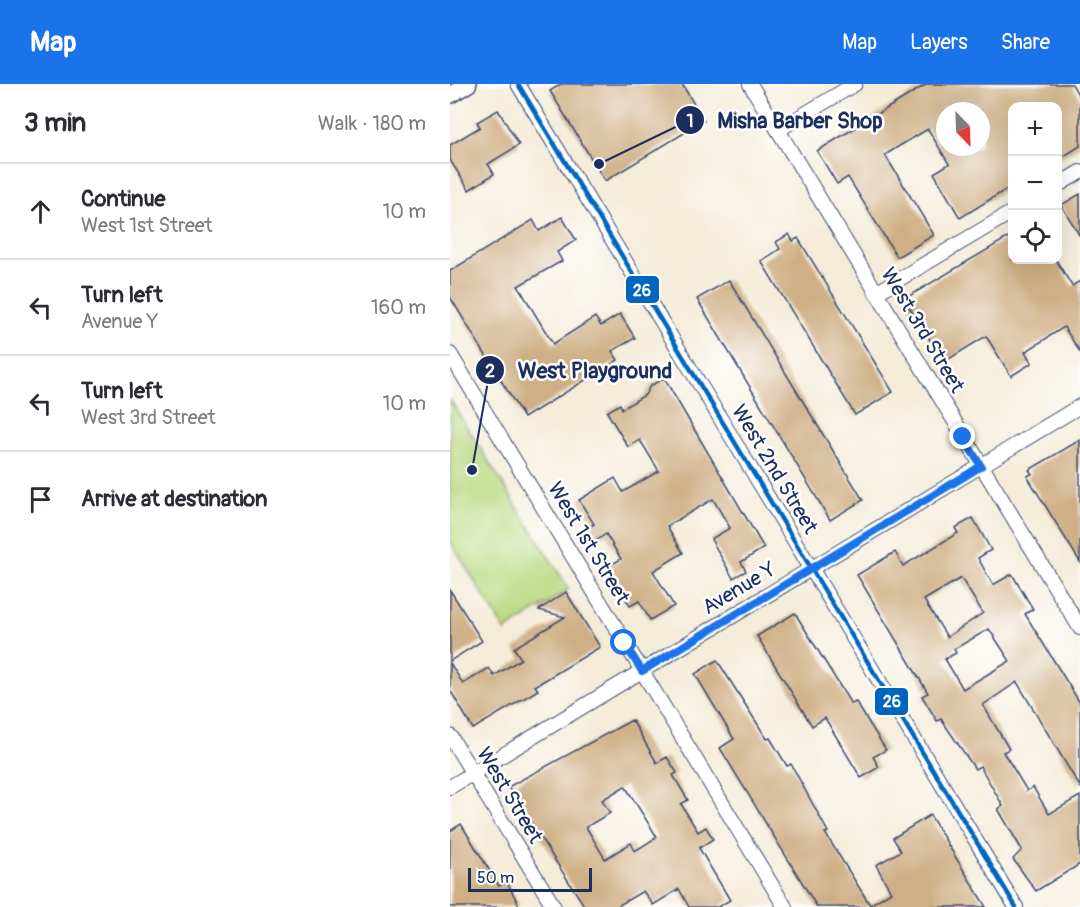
<!DOCTYPE html>
<html lang="en">
<head>
<meta charset="utf-8">
<style>
  :root { --surface:#fff; --page:#f7f7f7; --text:#2b2b33; --muted:#7c7c81; --line:#e1e1e2; --accent:#1a73e8 }
  body { margin:0; font-family:Pangolin,sans-serif; background:var(--page); color:var(--text) }
  .controls { position:absolute; right:18px; top:18px; display:grid; overflow:hidden; border-radius:12px; box-shadow:0 6px 24px #0002 }
  .controls button { width:54px; height:54px; display:grid; place-items:center; padding:0; border:0; border-bottom:2px solid var(--line); background:var(--surface); color:var(--text); font:30px sans-serif }
  .compass { position:absolute; left:486px; top:18px; width:54px; height:54px; border-radius:50%; background:var(--surface); box-shadow:0 6px 24px #0002; rotate:157deg }
  .scale { position:absolute; left:18px; bottom:15px; width:124px; box-sizing:border-box; padding-left:6px; border:3px solid #1b2f5e; border-top:0; font-size:16px; line-height:21px; white-space:nowrap; color:#1b2f5e; -webkit-text-stroke:4px #fff; paint-order:stroke }
  .stop { position:absolute; width:18px; height:18px; margin:-14px; border:4px solid #1a73e8; border-radius:50%; background:#fff }
  .stop.end { background:#1a73e8; border-color:#fff; box-shadow:0 2px 6px #0008 }
  .list { margin:0; padding:0; list-style:none }
  h2 { display:flex; justify-content:space-between; align-items:center; height:78px; margin:0; padding:0 24px; font-size:26px }
  h2 small { font-size:20px; font-weight:400; color:var(--muted) }
  .list li { display:grid; grid-template-columns:39px 1fr auto; gap:18px; align-items:center; box-sizing:border-box; height:96px; padding:0 24px; border-top:2px solid var(--line) }
  .list b { display:block; font-size:22px; white-space:nowrap }
  .list p { margin:0; font-size:20px; white-space:nowrap; color:var(--muted) }
  .list em { font-size:20px; font-style:normal; color:var(--muted) }
  .icon { flex:none; width:33px; height:33px; fill:none; stroke:currentColor; stroke-width:2; stroke-linecap:round; stroke-linejoin:round }
  .map { position:relative; flex:none; width:630px; height:823px; overflow:hidden }
  header { display:flex; align-items:center; gap:36px; box-sizing:border-box; height:84px; padding:0 30px; background:var(--accent); color:#fff }
  header strong { font-size:28px }
  nav { display:flex; gap:33px; margin-inline-start:auto; font-size:21px }
  main { display:flex }
  aside { flex:1; background:var(--surface) }
  .map>svg:first-child { display:block }
  .green { fill:#b9d87f; stroke:#6a846e; stroke-width:1.5 }
  .building { fill:#cfb086; fill-rule:evenodd }
  .lines { fill:none; stroke-linecap:round; stroke-linejoin:round }
  .minor-casing { stroke:#3c4b70; stroke-width:16 }
  .tertiary-casing { stroke:#3c4b70; stroke-width:19 }
  .minor { stroke:#fff; stroke-width:14 }
  .tertiary { stroke:#fff; stroke-width:16 }
  .bus-1-casing { stroke:#fff; stroke-width:9 }
  .bus-1 { stroke:#0065bd; stroke-width:4.5 }
  .route { stroke:#1a73e8; stroke-width:8 }
  .labels { text-anchor:middle; stroke-width:5; stroke-linejoin:round; paint-order:stroke }
  .street-label { font-size:21px; fill:#1b2f5e; stroke:#fff }
  .leader { fill:none; stroke:#1b2f5e; stroke-width:2 }
  .callout-dot { fill:#1b2f5e; stroke:#fff; stroke-width:2 }
  .mark-label { font-size:18px; text-anchor:middle; font-weight:bold; fill:#fff }
  .callout-label { font-size:22px; text-anchor:middle; font-weight:bold; fill:#1b2f5e; stroke:#fff; stroke-width:5; stroke-linejoin:round; paint-order:stroke }
  .line-badge { stroke:#fff; stroke-width:2 }
  .badge-label { font-size:16px; text-anchor:middle; font-weight:bold; fill:#fff }
</style>
</head>
<body>
<header>
<strong>Map</strong>
<nav><a>Map</a><a>Layers</a><a>Share</a></nav>
</header>
<main>
<aside>
<h2>3 min<small>Walk · 180 m</small></h2>
<ul class="list">
<li><svg class="icon" aria-label="ahead" viewBox="0 0 24 24"><path d="M12 20V5M6 11l6-6 6 6"/></svg><div><b>Continue</b><p>West 1st Street</p></div><em>10 m</em></li>
<li><svg class="icon" aria-label="left" viewBox="0 0 24 24"><path d="M17 20v-9H6M10 6l-5 5 5 5"/></svg><div><b>Turn left</b><p>Avenue Y</p></div><em>160 m</em></li>
<li><svg class="icon" aria-label="left" viewBox="0 0 24 24"><path d="M17 20v-9H6M10 6l-5 5 5 5"/></svg><div><b>Turn left</b><p>West 3rd Street</p></div><em>10 m</em></li>
<li><svg class="icon" aria-label="arrive" viewBox="0 0 24 24"><path d="M6 21V4h12l-3 4 3 4H6"/></svg><div><b>Arrive at destination</b></div></li>
</ul>
</aside>
<div class="map">
<svg width="630" height="823" viewBox="0 0 630 823">
  <rect width="100%" height="100%" fill="#fff"/>
  <filter id="ink" filterUnits="userSpaceOnUse"><feTurbulence type="fractalNoise" baseFrequency=".0167" numOctaves="2"/><feDisplacementMap in="SourceGraphic" scale="12" xChannelSelector="R" yChannelSelector="G"/><feConvolveMatrix kernelMatrix="1 2 1 2 8 2 1 2 1" color-interpolation-filters="sRGB"/></filter>
  <filter id="wash" filterUnits="userSpaceOnUse"><feTurbulence type="fractalNoise" baseFrequency=".008" numOctaves="4" result="noise"/><feDisplacementMap in="SourceGraphic" scale="24" xChannelSelector="R" yChannelSelector="G"/><feGaussianBlur stdDeviation="1.35" result="paint"/><feColorMatrix in="noise" values="0 0 0 0 0 0 0 0 0 0 0 0 0 0 0 0 0 1.4 0 .05"/><feComposite in="paint" operator="in"/></filter>
  <g filter="url(#wash)">
    <rect width="100%" height="100%" fill="#f4ecd9"/>
    <polygon class="green" points="0,316 119,505 55,547 0,457"/>
    <g id="blocks">
      <g class="building">
        <polygon points="111,0 232,0 254,37 155,97 100,7"/>
        <path d="M477 0H622L630 14V62L608 76V22H562V102L510 134 484 89 499 80 478 45 451 61 435 71 484 151 447 173 398 93 387 100 367 67ZM495 27H531V63H495Z"/>
        <polygon points="48,26 69,61 38,80 44,90 19,106 0,76 0,61 30,43 27,38"/>
        <polygon points="630,110 630,152 611,121"/>
        <polygon points="112,133 126,156 107,168 112,177 68,202 103,260 145,233 151,242 170,230 185,254 162,267 168,276 74,334 0,213 0,187 83,136 89,147"/>
        <polygon points="339,150 343,157 348,154 443,308 405,331 311,177 330,165 326,158"/>
        <polygon points="562,151 562,176 606,176 622,202 630,197 630,268 614,243 575,268 582,279 561,292 536,252 494,278 454,215"/>
        <polygon points="279,196 413,416 380,436 247,215"/>
        <polygon points="214,294 314,464 291,478 296,487 283,494 261,455 280,444 263,415 217,442 233,469 203,487 224,522 200,536 189,517 180,522 157,483 171,475 156,450 144,458 136,445 144,440 129,416 165,394 173,408 209,387 190,356 178,363 157,328 170,320 172,325 195,311 200,302"/>
        <polygon points="630,356 630,478 577,392 582,390 579,386"/>
        <path d="M523 434 541 466 528 474 543 501 562 490 583 525 575 530 630 619V703L567 598 533 621 559 665 553 668 562 682 577 707 583 703 599 730 630 712V780L586 807 563 775 572 766 548 725 553 722 530 682 525 685 491 635 487 637 472 612 478 609 407 491 445 468 453 482 508 449 505 444ZM511 494 533 529 497 553 474 516ZM539 545 560 577 513 605 495 575 506 569 504 565Z"/>
        <polygon points="0,506 32,557 0,577"/>
        <polygon points="116,508 150,563 85,602 88,606 23,645 0,606 0,579 13,600 39,584 44,592 71,575 64,564 115,533 89,526"/>
        <polygon points="345,529 401,620 406,618 436,666 423,673 429,683 411,694 375,634 362,642 307,552"/>
        <polygon points="267,576 317,655 320,654 337,682 341,680 378,748 375,749 420,821 441,808 426,781 451,767 443,754 480,731 536,823 367,823 270,664 284,655 245,590"/>
        <path d="M182 636 207 679 217 673 227 689 223 691 238 716 231 720 248 748 256 743 263 755 249 764 280 816 268 823H239L229 805 203 821 193 807 166 823H135L58 703ZM175 702 207 753 185 767 181 759 155 775 136 743 160 729 152 716Z"/>
        <polygon points="11,740 49,802 57,798 70,823 0,823 0,747"/>
      </g>
    </g>
  </g>
  <g filter="url(#ink)">
    <use href="#blocks" fill-opacity="0" stroke="#3c4b70" stroke-width="1.5"/>
    <g class="lines">
      <defs>
        <g id="minor">
          <polyline points="68,0 566,823"/>
          <polyline points="300,0 630,544"/>
          <polyline points="328,46 405,0"/>
          <polyline points="608,101 630,88"/>
          <polyline points="426,209 562,128"/>
          <polyline points="0,270 335,823"/>
          <polyline points="0,652 104,823"/>
          <polyline points="0,703 630,322"/>
        </g>
        <polyline id="tertiary" points="0,11 18,0"/>
      </defs>
      <use href="#minor" class="minor-casing"/>
      <use href="#tertiary" class="tertiary-casing"/>
      <use href="#minor" class="minor"/>
      <use href="#tertiary" class="tertiary"/>
      <defs>
        <polyline id="bus-1" points="68,0 566,823"/>
      </defs>
      <use href="#bus-1" class="bus-1-casing"/>
      <use href="#bus-1" class="bus-1"/>
    </g>
  </g>
  <g class="lines" filter="url(#ink)">
    <polyline class="route" points="174,559 192,587 515,392 531,382 513,353"/>
  </g>
  <g class="labels">
    <g class="street-label">
      <text transform="translate(473 246) rotate(59)" y="7">West 3rd Street</text>
      <text transform="translate(325 385) rotate(59)" y="7">West 2nd Street</text>
      <text transform="translate(139 459) rotate(59)" y="7">West 1st Street</text>
      <text transform="translate(289 504) rotate(-31)" y="7">Avenue Y</text>
      <text transform="translate(60 711) rotate(59)" y="7">West Street</text>
    </g>
  </g>
  <path class="leader" d="M149 80L240 36M22 386L40 286"/>
  <g class="callout-dot">
    <circle cx="149" cy="80" r="6"/>
    <circle cx="22" cy="386" r="6"/>
    <circle cx="240" cy="36" r="15"/>
    <circle cx="40" cy="286" r="15"/>
  </g>
  <g class="mark-label">
    <text x="240" y="43">1</text>
    <text x="40" y="293">2</text>
  </g>
  <g class="callout-label">
    <text x="350" y="44">Misha Barber Shop</text>
    <text x="145" y="294">West Playground</text>
  </g>
  <g class="line-badge">
    <rect x="175" y="191" width="35" height="29" rx="6" fill="#0065bd"/>
    <rect x="424" y="603" width="35" height="29" rx="6" fill="#0065bd"/>
  </g>
  <g class="badge-label">
    <text x="192" y="212">26</text>
    <text x="442" y="623">26</text>
  </g>
</svg>
<div class="controls">
<button>+</button>
<button>−</button>
<button><svg class="icon" aria-label="locate" viewBox="0 0 24 24"><circle cx="12" cy="12" r="6"/><path d="M12 2v4M12 18v4M2 12h4M18 12h4"/></svg></button>
</div>
<svg class="compass" viewBox="-18 -18 36 36"><path d="M0-13l5 13h-10z" fill="#e53935"/><path d="M0 13l5-13h-10z" fill="#7c7c81"/></svg>
<div class="scale">50 m</div>
<div class="stop" style="left:174px;top:559px"></div>
<div class="stop end" style="left:513px;top:353px"></div>
</div>
</main>
</body>
</html>
